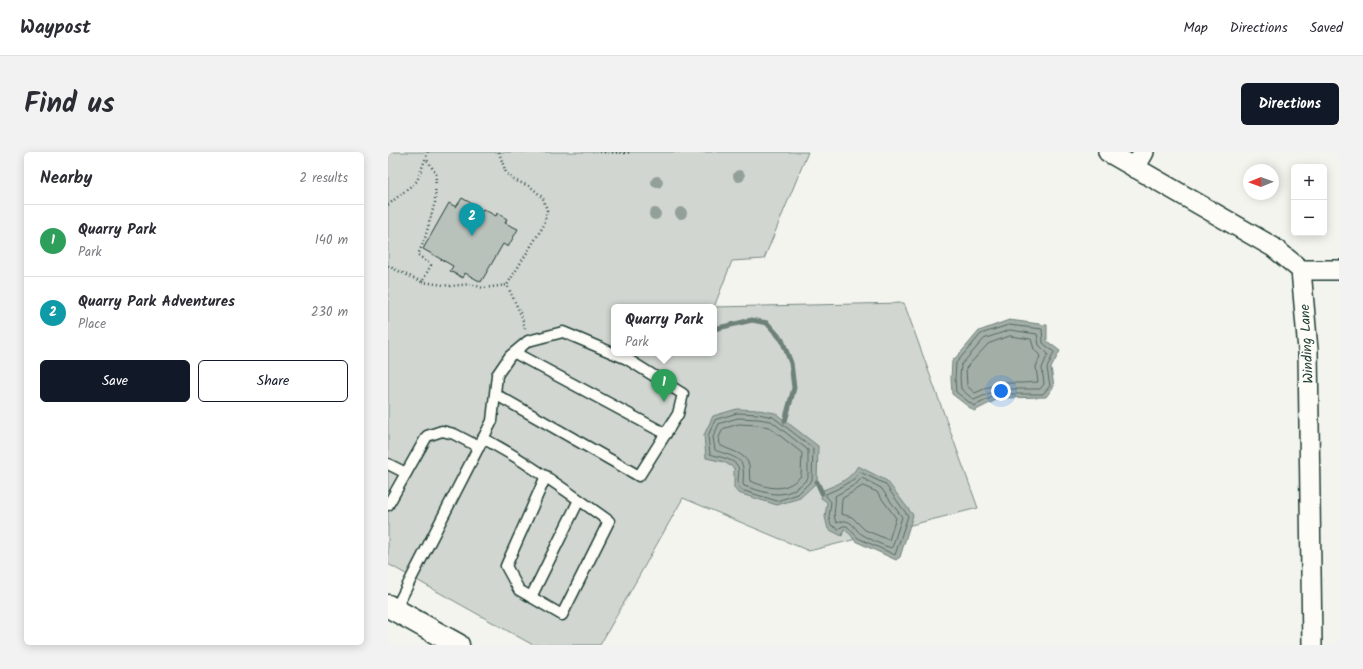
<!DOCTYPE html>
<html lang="en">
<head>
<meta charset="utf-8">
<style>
  :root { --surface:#fff; --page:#f2f2f3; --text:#2b2b33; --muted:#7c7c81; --line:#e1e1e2; --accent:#111827 }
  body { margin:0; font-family:Kalam,sans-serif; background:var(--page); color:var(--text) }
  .controls { position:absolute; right:12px; top:12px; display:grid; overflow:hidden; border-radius:6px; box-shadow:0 2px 10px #0003 }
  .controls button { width:36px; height:36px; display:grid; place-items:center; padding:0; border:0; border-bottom:1px solid var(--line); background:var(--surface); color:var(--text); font:20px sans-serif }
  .compass { position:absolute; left:855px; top:12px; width:36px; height:36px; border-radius:50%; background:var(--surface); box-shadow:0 2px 10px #0003; rotate:269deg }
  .you { position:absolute; left:613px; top:239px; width:14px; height:14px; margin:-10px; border:3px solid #fff; border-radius:50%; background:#1a73e8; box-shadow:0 0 0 6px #1a73e833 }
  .badge { display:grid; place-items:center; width:26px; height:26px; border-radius:50%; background:var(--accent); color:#fff; font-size:13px; font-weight:700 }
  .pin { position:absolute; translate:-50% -33px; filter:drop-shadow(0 1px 2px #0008) }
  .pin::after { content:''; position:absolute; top:21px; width:14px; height:12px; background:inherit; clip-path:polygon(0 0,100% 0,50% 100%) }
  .popup { position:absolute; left:223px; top:152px; width:106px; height:52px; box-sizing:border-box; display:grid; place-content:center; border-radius:6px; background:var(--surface); filter:drop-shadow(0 1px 3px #0005); font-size:13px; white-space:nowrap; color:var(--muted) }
  .popup b { font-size:15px; color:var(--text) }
  .popup::after { content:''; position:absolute; left:50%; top:100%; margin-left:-8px; border:8px solid transparent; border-top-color:var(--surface) }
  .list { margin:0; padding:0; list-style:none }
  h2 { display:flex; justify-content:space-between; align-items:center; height:52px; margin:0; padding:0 16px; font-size:17px }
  h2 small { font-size:13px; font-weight:400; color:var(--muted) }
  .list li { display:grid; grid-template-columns:26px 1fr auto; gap:12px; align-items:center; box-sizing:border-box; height:72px; padding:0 16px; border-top:1px solid var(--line) }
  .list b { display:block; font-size:15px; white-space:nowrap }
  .list p { margin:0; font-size:13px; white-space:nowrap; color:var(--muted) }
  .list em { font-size:13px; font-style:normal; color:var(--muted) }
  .actions { display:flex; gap:8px; padding:12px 16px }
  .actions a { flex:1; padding:9px 0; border:1px solid var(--accent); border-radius:6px; text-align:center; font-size:14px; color:var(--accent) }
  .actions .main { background:var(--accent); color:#fff }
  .map { position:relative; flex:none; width:951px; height:493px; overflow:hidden; border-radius:6px }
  header { display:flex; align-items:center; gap:24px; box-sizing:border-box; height:56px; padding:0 20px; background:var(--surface); border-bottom:1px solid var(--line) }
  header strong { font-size:19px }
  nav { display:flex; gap:22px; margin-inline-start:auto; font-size:14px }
  .intro { display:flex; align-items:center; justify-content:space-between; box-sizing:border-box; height:96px; padding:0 24px }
  h1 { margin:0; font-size:28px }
  .button { padding:10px 18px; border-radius:6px; background:var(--accent); color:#fff; font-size:14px; font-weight:700 }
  main { display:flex; gap:24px; padding:0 24px }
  aside { flex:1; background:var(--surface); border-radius:6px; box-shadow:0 2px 10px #0003 }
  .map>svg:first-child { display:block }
  .green { fill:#d1d6d1; stroke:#788a82; fill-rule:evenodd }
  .water { fill:#a3aea7; stroke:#6e8179 }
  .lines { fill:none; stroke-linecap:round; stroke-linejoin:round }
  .shore { stroke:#546a62; stroke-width:1 }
  .stream { stroke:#6e8179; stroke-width:5 }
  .building { fill:#b9c1bb; stroke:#1f3d34 }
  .service-casing { stroke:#1f3d34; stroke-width:13 }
  .minor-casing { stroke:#1f3d34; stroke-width:22 }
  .secondary-casing { stroke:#1f3d34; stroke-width:25 }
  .path { stroke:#1f3d34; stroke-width:2.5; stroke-dasharray:1 3; stroke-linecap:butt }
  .service { stroke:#fdfcf7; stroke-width:10 }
  .minor { stroke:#fdfcf7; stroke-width:19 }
  .secondary { stroke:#fdfcf7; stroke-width:22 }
  .tree { fill:#93a099 }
  .labels { text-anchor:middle; stroke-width:3; stroke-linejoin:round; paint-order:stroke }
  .street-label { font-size:14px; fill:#1f3d34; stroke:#fdfcf7 }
</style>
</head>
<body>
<header>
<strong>Waypost</strong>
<nav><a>Map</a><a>Directions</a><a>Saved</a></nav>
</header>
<div class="intro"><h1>Find us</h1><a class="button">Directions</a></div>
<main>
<aside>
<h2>Nearby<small>2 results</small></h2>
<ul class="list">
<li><span class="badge" style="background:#2e9e5b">1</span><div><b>Quarry Park</b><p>Park</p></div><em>140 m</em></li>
<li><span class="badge" style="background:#0f9aa8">2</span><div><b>Quarry Park Adventures</b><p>Place</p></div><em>230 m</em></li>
</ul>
<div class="actions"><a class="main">Save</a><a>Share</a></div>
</aside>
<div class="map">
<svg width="951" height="493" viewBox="0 0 951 493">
  <rect width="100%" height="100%" fill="#f4f4ef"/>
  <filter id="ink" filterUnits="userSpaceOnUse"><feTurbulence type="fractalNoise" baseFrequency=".025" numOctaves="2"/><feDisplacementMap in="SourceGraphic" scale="8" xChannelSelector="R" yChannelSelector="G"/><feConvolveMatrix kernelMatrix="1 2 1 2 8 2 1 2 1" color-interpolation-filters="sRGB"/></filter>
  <g filter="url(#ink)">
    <path class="green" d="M0 0H420L376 107 344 109 326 155 516 151 590 356 421 399 295 346 212 493H145L0 412ZM226 155H326V201H226Z"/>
    <g class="water">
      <polygon points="621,168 659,173 659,189 672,199 663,216 666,234 658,245 612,246 586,259 564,242 563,226 564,209 575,198 591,179"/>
      <polygon points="349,257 371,258 387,261 430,294 429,330 412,346 389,353 350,341 346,336 346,316 336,310 318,306 316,283 325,264"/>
      <path d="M470 314 499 329 525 363 512 405 508 408 467 389 463 383 456 377 454 384 440 377 437 365 439 350 433 346 435 338C451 332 461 328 470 314Z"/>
    </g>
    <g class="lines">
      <g class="shore">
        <polygon points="621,173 654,177 655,191 666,200 659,216 662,234 655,242 611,242 586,254 568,240 567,226 568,211 593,182"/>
        <polygon points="622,178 649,182 651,193 660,202 654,216 656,232 652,237 611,237 586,248 573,237 572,225 573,213 596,187"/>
        <polygon points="622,184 643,187 646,197 652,204 648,215 650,230 634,231 610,231 587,241 579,234 578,216 600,192"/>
        <path d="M350 261 370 262 385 265 425 296 424 328 410 342 389 349 353 338C346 331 354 319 349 313 342 306 331 305 322 302L320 284 327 268Z"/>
        <path d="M350 266 370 267 383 269 420 298V326C398 350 383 342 356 334L355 332C355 327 356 321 355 316 354 304 335 302 327 298L325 285 331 272Z"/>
        <path d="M351 272 369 273 381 275 414 301 413 324C396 341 383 337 362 329 361 324 362 318 361 313 357 300 341 299 332 293L331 285 335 277Z"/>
        <polygon points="472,320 497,332 520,364 507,403 470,386 459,374 455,374 450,377 443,373 441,365 443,350 438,344 438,342 449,337 466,327"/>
        <path d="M474 326 493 336 514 365 504 396C495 394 484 388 475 383 465 378 465 364 449 371 443 364 449 352 447 344L468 332Z"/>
        <polygon points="475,334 489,340 508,366 501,388 477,378 464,365 453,362 454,347"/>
      </g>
      <g class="stream">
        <polyline points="326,177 364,168 379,171 394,188 403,211 406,236 397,269"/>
        <polyline points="429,330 434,341"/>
      </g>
    </g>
    <polygon class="building" points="74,46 90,55 85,64 89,66 95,57 108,64 109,61 119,67 117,71 130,77 120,95 115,92 93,130 77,121 75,126 62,119 65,114 35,97 61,51 68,55"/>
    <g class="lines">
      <defs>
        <g id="service">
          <polyline points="127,201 278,282"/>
          <path d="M95 286C110 295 126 303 140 313 168 331 194 350 221 369L174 463 131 438 118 414 158 324"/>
          <polyline points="0,312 18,321"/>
          <polyline points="0,353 39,284 54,279 66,282 91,295"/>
          <polyline points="143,445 191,348"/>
          <polyline points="7,458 104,269 109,223 122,204 140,189 175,180 239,207 295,242 290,262 251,324 107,242"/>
        </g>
        <g id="minor">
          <polyline points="720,0 885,95 913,118 920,198 924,493"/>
          <polyline points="747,16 756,0"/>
          <polyline points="913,118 951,118"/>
        </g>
        <polyline id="secondary" points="0,454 70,493"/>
      </defs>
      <use href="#service" class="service-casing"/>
      <use href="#minor" class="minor-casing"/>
      <use href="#secondary" class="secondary-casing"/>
      <g class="path">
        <polyline points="111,0 118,21 126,28 143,35 155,46 159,58 156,73 119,133 134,165 137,177"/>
        <polyline points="212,0 239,1 242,0"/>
        <polyline points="0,53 29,29 40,0"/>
        <polyline points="0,114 34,130 43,113 30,103 37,86 47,50 48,22 38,6"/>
        <polyline points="34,130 63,134 83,132 95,136 119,133"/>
      </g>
      <use href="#service" class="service"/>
      <use href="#minor" class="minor"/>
      <use href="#secondary" class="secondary"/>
    </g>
    <g class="tree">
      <circle cx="351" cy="24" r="6"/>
      <circle cx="269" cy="30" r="6"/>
      <circle cx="293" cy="61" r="6"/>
      <circle cx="267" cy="62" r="6"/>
    </g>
  </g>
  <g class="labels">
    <g class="street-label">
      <text transform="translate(918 192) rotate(-93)" y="5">Winding Lane</text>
    </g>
  </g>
</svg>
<div class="controls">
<button>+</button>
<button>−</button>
</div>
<svg class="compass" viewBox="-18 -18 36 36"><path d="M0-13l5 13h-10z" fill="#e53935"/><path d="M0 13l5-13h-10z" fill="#7c7c81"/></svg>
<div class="you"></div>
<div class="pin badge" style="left:276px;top:250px;background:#2e9e5b">1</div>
<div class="popup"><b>Quarry Park</b>Park</div>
<div class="pin badge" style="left:84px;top:84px;background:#0f9aa8">2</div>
</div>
</main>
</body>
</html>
